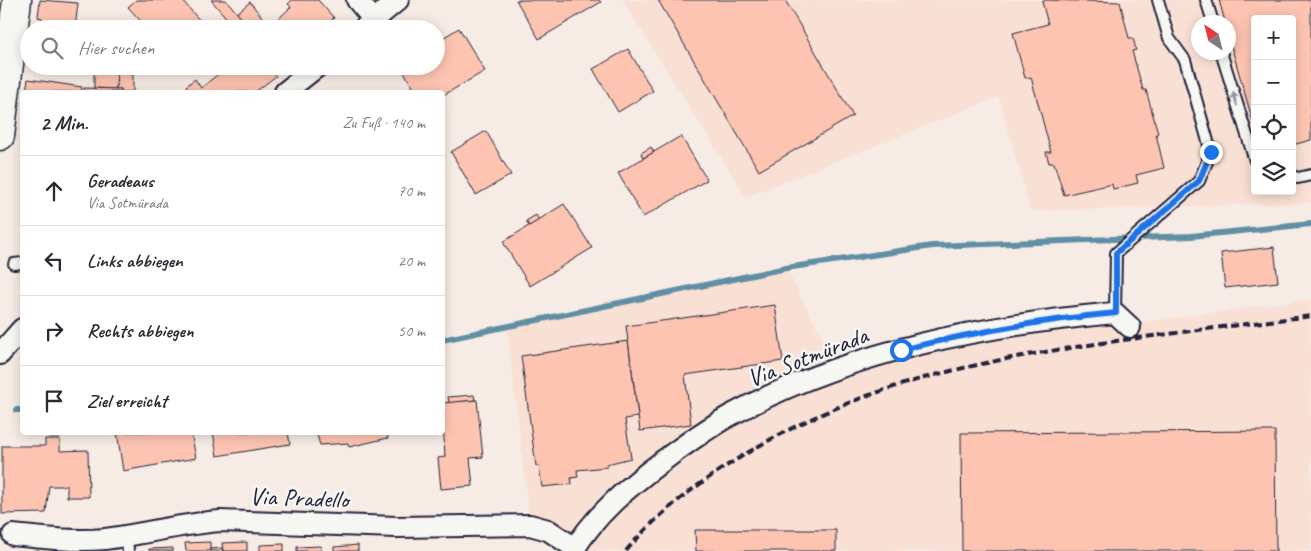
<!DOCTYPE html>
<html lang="de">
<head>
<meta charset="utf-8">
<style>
  :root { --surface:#fff; --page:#f7f7f7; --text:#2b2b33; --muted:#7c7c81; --line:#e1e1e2 }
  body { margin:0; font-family:Caveat,sans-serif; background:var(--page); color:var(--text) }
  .controls { position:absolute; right:15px; top:15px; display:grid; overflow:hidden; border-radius:5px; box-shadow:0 2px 12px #0003 }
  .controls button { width:45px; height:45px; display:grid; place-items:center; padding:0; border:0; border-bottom:1px solid var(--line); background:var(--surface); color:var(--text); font:25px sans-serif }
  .compass { position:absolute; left:1191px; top:15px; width:45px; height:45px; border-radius:50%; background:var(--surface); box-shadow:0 2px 12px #0003; rotate:325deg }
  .stop { position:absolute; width:15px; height:15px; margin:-11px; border:4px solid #1a73e8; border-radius:50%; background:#fff }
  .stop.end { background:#1a73e8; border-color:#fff; box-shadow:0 1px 5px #0008 }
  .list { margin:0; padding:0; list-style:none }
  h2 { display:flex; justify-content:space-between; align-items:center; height:65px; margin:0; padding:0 20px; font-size:21px }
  h2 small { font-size:16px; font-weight:400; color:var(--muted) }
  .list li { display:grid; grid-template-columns:32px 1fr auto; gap:15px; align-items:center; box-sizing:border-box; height:70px; padding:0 20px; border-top:1px solid var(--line) }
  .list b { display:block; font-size:19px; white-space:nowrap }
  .list p { margin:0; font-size:16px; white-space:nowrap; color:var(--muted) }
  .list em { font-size:16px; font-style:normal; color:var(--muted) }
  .icon { flex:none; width:28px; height:28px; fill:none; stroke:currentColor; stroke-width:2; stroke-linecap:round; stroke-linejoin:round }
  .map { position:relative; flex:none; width:1311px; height:551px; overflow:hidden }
  .search { position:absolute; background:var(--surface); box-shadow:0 2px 12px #0003; left:20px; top:20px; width:425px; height:55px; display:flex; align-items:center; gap:12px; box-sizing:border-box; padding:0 18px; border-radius:28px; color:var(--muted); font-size:19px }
  .panel { position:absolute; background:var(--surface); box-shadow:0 2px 12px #0003; left:20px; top:90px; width:425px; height:345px; border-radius:5px }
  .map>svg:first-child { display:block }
  .built { fill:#f9e0d5; fill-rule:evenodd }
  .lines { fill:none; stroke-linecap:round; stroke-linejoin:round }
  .stream { stroke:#618fa4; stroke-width:6 }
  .building { fill:#fdc5b1; stroke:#22223b }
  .lane-casing { stroke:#22223b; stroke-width:14 }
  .street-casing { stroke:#22223b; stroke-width:24 }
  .secondary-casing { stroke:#22223b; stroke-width:31 }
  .lane { stroke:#f6f6f2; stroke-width:10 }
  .street { stroke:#f6f6f2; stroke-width:20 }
  .secondary { stroke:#f6f6f2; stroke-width:28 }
  .rail { stroke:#22223b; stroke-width:4; stroke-dasharray:8 4; stroke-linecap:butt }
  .oneway { fill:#9797a0 }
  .route { stroke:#1a73e8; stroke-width:6 }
  .labels { text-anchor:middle; stroke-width:5; stroke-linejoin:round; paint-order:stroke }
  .street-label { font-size:25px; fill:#22223b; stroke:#f6f6f2 }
</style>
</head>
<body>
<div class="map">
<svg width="1311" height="551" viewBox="0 0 1311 551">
  <rect width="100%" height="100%" fill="#f7ece5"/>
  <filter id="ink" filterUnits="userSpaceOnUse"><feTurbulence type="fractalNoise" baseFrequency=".02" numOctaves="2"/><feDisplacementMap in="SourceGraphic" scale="10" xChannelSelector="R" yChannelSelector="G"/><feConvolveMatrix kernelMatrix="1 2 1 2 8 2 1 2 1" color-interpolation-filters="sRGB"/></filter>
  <g filter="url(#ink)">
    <g class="built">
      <path d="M622 0H1311V203L1030 211 999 97 746 197ZM1255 19H1292V191H1255ZM1198 22H1228V52H1198Z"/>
      <polygon points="786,268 839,369 689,442 575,548 530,525 507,327"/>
      <polygon points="1311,299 1311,551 579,551 622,502 734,421 841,376 951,343 1103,321 1142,322"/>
    </g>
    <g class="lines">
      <g class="stream">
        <polyline points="442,340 786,268 932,246 1191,236 1311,224"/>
        <polyline points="16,410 22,410"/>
      </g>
    </g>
    <g class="building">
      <polygon points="40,0 78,3 75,29 41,29 42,18 38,17"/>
      <polygon points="136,0 182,0 207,29 148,29 128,7"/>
      <polygon points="211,0 226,0 251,29 236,29"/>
      <polygon points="292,0 318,0 334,18 322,29 283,29 276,21 291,7 288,4"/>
      <polygon points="516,0 599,0 601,2 539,39"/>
      <polygon points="658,0 785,0 853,116 759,171"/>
      <polygon points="1046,0 1120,2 1129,38 1133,38 1136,50 1132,51 1143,90 1146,90 1158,133 1156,134 1164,168 1136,175 1138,183 1113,189 1112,184 1064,195 1054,163 1049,163 1046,152 1051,152 1031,77 1025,78 1013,33 1048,24 1042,2"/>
      <polygon points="1219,0 1311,0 1311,140 1292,145 1292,19 1255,19 1255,129 1228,35 1228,22 1225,22"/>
      <polygon points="250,2 262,17 249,27 237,13"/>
      <polygon points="459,28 485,71 442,96 442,92 416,92 400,66 436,66 436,42"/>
      <polygon points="628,49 653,91 618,112 593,69"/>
      <polygon points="228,66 268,66 276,76 255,92 191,92 186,86 195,79 201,88"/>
      <polygon points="94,69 117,69 116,89 94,88"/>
      <polygon points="117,72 133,73 133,92 121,92 121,89 116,89"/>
      <polygon points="28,79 82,87 81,92 26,92"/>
      <polygon points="84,88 121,89 121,92 84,92"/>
      <polygon points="486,131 511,175 476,195 451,152"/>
      <polygon points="681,136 707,180 643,217 618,173"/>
      <polygon points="651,147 654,152 643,158 641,153"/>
      <polygon points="564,204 592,248 530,286 503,242"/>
      <polygon points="536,215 539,220 529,226 526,221"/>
      <polygon points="1274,247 1278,282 1225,288 1221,253"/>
      <polygon points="775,305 783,361 685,375 691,424 640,431 626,326"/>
      <polygon points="628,341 638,417 625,419 631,458 607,464 607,467 577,470 578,477 571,478 572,484 542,487 539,466 536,466 521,356"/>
      <polygon points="474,395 475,400 449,403 448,397"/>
      <polygon points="477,400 483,457 470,458 473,486 441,489 438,458 445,457 442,403"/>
      <polygon points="1275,431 1276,551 962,551 961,433"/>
      <polygon points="117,432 191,432 196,458 123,471"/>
      <polygon points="213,432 288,432 290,444 217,456"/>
      <polygon points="316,432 388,432 388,438 349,447 348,443 320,445"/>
      <polygon points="45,439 60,439 60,451 88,450 89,497 67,497 67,486 49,486 46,513 2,514 2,446 45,446"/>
      <polygon points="695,530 836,530 836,551 696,551"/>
      <polygon points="210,542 210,551 186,551 185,543"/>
      <polygon points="247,542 247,551 223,551 222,543"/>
      <polygon points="284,544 284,551 260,551 260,545"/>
      <polygon points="358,545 358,551 334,551 334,547"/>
      <polygon points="321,546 321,551 297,551 297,547"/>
      <polygon points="173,548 173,551 149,551 149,549"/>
      <polygon points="222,548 223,551 210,551 210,549"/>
    </g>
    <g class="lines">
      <defs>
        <g id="lane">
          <polyline points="1206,0 1213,22"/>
          <polyline points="1221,52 1255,161"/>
          <polyline points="1292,176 1298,178 1311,175"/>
          <polyline points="14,264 22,263"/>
          <polyline points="1115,313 1116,253 1199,181 1211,152 1185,60 1169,38 1158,0"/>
          <polyline points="127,535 128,551"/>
        </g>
        <g id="street">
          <polyline points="357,0 374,20"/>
          <polyline points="363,29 398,0"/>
          <polyline points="285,92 318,66"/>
          <polyline points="0,354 22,329"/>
          <path d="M13 535C43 538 75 542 105 539 144 534 181 524 220 521L397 527 530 525 548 530 575 548"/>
          <path d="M573 551C596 514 629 486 664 460 686 444 708 427 733 414 849 351 985 325 1115 313L1130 327"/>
        </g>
        <polyline id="secondary" points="0,136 17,0"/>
      </defs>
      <use href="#lane" class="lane-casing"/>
      <use href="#street" class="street-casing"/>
      <use href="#secondary" class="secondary-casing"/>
      <use href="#lane" class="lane"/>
      <use href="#street" class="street"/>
      <use href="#secondary" class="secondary"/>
      <path class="rail" d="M626 551C658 513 697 484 739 458 859 383 978 361 1116 341 1181 332 1246 324 1311 316"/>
    </g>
    <defs><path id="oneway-solid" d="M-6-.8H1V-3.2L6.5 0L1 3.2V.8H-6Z" transform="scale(1.25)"/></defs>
    <use class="oneway" href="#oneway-solid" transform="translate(1235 99) rotate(-106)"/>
  </g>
  <g class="lines" filter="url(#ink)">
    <path class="route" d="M901 350C972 332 1043 320 1116 313V253L1199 181 1211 152"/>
  </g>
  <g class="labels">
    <g class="street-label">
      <text transform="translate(807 356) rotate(-21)" y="9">Via Sotmürada</text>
      <text transform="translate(299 497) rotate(2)" y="9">Via Pradello</text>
    </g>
  </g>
</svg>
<div class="controls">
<button>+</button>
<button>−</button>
<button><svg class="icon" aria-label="locate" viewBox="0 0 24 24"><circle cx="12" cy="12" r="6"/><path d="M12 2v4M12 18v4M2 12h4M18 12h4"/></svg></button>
<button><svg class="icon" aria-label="layers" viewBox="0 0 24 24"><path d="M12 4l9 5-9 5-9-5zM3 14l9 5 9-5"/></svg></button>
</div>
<svg class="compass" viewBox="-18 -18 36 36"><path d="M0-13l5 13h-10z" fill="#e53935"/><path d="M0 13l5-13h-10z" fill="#7c7c81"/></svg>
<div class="stop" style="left:901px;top:350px"></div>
<div class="stop end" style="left:1211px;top:152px"></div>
<div class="search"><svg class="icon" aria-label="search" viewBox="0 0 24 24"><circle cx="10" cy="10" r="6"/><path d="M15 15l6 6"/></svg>Hier suchen</div>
<section class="panel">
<h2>2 Min.<small>Zu Fuß · 140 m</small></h2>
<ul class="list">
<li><svg class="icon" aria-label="ahead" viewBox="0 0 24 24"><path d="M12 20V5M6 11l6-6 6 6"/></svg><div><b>Geradeaus</b><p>Via Sotmürada</p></div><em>70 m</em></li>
<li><svg class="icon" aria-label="left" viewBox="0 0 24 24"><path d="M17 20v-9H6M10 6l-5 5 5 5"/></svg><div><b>Links abbiegen</b></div><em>20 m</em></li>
<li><svg class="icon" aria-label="right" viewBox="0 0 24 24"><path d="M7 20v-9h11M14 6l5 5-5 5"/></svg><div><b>Rechts abbiegen</b></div><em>50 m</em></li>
<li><svg class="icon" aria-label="arrive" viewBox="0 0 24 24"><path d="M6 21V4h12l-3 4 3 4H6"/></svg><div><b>Ziel erreicht</b></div></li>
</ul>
</section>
</div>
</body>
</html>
